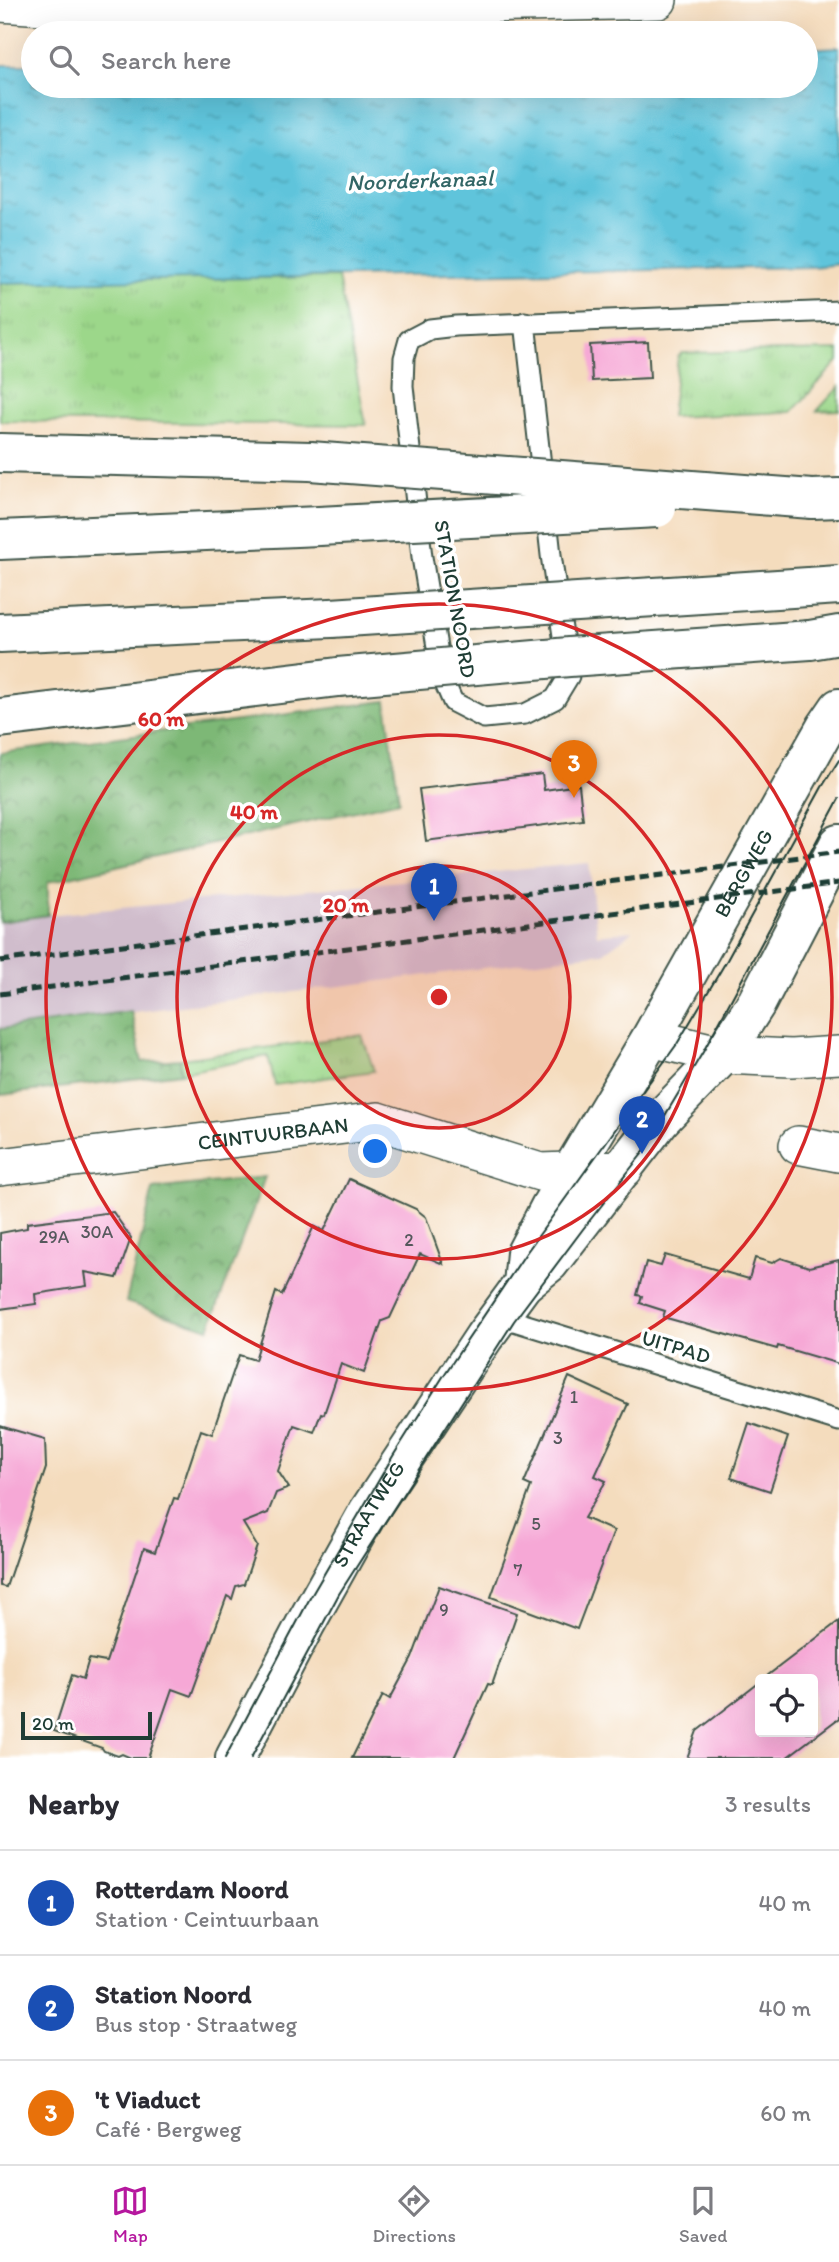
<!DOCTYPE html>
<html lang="en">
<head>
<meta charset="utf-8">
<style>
  :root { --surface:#fff; --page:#f7f7f7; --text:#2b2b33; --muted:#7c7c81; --line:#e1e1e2; --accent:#b5179e }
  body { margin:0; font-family:Itim,sans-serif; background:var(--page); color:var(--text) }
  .controls { position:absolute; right:21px; bottom:21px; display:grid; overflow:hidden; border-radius:7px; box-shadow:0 7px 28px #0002 }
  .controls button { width:63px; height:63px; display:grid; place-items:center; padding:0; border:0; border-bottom:2px solid var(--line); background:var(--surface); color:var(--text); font:35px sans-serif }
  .scale { position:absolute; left:21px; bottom:18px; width:131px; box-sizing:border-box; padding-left:7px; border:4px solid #1f3d34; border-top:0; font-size:19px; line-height:24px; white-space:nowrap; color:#1f3d34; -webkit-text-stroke:5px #fff; paint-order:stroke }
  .you { position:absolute; left:376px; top:1152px; width:24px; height:24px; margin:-18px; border:5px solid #fff; border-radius:50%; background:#1a73e8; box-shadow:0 0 0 10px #1a73e833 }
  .badge { display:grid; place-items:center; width:46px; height:46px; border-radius:50%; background:var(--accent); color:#fff; font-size:23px; font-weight:700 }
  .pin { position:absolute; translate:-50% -58px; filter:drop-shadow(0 2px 4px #0008) }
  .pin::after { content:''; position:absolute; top:37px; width:24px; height:21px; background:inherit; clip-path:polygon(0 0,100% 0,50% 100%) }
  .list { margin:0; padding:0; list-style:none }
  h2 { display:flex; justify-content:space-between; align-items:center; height:91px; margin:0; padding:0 28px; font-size:30px }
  h2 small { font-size:23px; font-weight:400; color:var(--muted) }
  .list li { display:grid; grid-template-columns:46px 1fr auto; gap:21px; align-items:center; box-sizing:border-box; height:105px; padding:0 28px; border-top:2px solid var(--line) }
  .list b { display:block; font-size:26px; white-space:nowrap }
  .list p { margin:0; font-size:23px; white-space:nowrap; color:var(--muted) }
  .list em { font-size:23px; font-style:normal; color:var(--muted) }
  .icon { flex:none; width:38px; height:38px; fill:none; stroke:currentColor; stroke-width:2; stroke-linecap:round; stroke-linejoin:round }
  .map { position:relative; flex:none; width:839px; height:1758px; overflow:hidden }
  .search { position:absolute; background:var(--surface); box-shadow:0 7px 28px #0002; left:21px; right:21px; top:21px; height:77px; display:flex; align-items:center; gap:18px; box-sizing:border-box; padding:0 24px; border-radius:38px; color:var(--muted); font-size:26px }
  .sheet { height:406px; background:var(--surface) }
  nav { display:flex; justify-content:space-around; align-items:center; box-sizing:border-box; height:98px; border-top:2px solid var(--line); background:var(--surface); font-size:19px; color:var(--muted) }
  nav a { display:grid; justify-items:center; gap:4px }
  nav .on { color:var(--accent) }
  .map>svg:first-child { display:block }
  .railway { fill:#d0bdcc }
  .grass { fill:url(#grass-tufts); stroke:#5e8a5f; stroke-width:2 }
  .forest { fill:url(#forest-crowns); stroke:#4e7a55; stroke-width:2 }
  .water { fill:url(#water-ripples); stroke:#3e8088; stroke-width:2 }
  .building { fill:#f6a8d6 }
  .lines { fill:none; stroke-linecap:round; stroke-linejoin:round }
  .lane-casing { stroke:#3f5549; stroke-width:23 }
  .street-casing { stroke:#3f5549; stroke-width:40 }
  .secondary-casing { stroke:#3f5549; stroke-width:42 }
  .highway-casing { stroke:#3f5549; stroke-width:42 }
  .lane { stroke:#fff; stroke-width:19 }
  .street { stroke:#fff; stroke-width:37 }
  .secondary { stroke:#fff; stroke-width:38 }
  .highway { stroke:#fff; stroke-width:38 }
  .tram { stroke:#1f3d34; stroke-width:2 }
  .rail { stroke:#1f3d34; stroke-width:5; stroke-dasharray:10 5; stroke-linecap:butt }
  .highway-bridge-casing { stroke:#3f5549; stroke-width:42; stroke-linecap:butt }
  .highway-bridge { stroke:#fff; stroke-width:38 }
  .ring { fill:none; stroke:#d62828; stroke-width:3.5 }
  .labels { text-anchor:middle; stroke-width:7; stroke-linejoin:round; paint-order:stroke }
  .number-label { font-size:18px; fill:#55585c }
  .street-label { font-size:21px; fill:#1f3d34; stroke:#fff }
  .water-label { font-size:23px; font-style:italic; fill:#326666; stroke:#fff }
  .centre { fill:#d62828; stroke:#fff; stroke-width:3.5 }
  .ring-label { font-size:21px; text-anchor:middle; font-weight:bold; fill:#d62828; stroke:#fff; stroke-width:7; stroke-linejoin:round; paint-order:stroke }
</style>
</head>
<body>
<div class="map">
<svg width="839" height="1758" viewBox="0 0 839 1758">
  <defs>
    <pattern id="grass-tufts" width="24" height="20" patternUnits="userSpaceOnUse" patternTransform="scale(1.75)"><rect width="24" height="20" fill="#9cd78a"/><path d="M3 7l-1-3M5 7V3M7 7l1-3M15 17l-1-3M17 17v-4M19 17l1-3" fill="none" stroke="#86b978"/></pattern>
    <pattern id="forest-crowns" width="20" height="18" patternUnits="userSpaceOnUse" patternTransform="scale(1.75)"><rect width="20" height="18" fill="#7db876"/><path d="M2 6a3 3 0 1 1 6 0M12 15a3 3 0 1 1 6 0" fill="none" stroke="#669762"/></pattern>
    <pattern id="water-ripples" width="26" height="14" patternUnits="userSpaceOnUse" patternTransform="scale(1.75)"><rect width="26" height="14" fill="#5ec4db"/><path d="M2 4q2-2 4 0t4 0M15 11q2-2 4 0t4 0" fill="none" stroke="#4da0b2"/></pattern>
  </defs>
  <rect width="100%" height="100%" fill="#fff"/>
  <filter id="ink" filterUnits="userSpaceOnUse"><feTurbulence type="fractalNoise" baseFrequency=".0143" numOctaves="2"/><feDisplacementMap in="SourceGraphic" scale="14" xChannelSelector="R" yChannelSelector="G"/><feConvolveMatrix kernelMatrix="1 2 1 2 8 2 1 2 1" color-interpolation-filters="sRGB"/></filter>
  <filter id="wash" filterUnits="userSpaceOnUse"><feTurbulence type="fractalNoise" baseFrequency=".00686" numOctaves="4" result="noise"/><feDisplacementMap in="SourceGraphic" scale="28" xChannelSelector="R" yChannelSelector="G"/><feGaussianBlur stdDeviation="1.57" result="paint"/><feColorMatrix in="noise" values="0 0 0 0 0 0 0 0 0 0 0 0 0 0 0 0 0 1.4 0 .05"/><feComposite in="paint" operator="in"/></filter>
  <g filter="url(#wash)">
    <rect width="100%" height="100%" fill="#f4dcbd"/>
    <polygon class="railway" points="589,863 597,935 633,931 603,953 0,1029 0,922 48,915"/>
    <g class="grass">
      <polygon points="338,277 366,425 0,421 0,283 4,281"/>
      <polygon points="839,350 839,360 792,412 671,417 678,357 682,353"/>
      <polygon points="839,387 839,410 817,411"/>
      <polygon points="362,1035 374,1071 275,1085 268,1056 181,1073 180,1059"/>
    </g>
    <g class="forest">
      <polygon points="386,701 399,801 48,882 48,915 0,922 0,753"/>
      <polygon points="131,1011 142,1062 180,1059 181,1073 0,1095 0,1029"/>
      <polygon points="265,1177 209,1329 126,1302 153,1189"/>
    </g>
    <polygon class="water" points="839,47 839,264 812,267 0,283 0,65 33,65 33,86 806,86 806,49"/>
    <g id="blocks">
      <g class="building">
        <polygon points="648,342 650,378 592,381 590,345"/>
        <polygon points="542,774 544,790 579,785 583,820 426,841 419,789"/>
        <polygon points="349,1179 416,1209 426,1217 443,1264 420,1254 390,1318 382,1321 364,1373 341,1364 324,1414 321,1413 314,1432 294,1425 278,1471 289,1488 276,1493 268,1513 243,1523 257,1546 244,1584 236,1586 232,1599 227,1596 191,1696 172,1689 148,1758 131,1758 122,1754 118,1756 104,1751 102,1748 54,1731 72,1675 83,1679 89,1659 106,1662 144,1548 155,1552 174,1498 178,1499 201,1430 212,1434 239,1355 255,1360 276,1292 282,1295 314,1226 324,1231"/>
        <polygon points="113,1212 131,1238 117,1278 85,1272 87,1286 35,1294 36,1304 0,1309 0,1233 27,1228 27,1223"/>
        <polygon points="665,1255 749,1279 755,1258 772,1263 781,1258 809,1267 839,1260 839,1364 778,1346 777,1349 663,1317 665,1311 640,1303 642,1296 637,1295 646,1262 661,1266"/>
        <polygon points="569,1377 628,1404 595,1476 606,1481 584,1518 614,1531 577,1629 491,1597 531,1486 524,1483"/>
        <polygon points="749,1423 788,1437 770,1491 731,1478"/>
        <polygon points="0,1426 45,1439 46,1468 6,1587 0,1586"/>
        <polygon points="439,1586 517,1613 492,1685 488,1684 454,1758 352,1758 383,1695 390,1699 412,1658"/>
        <polygon points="839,1621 839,1718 786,1758 687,1758 697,1731 760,1682 760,1732 813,1732 813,1679 763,1679"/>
      </g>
    </g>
  </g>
  <g filter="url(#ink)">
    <use href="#blocks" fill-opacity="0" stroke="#3f5549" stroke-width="2"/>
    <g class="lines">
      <defs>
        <g id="lane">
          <polyline points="525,322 551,555 569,676 555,699 525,714 484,718 453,702 442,677 422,557 403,386 404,358 409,340 430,329 456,326 839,311"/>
          <polyline points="502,1313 514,1321 839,1421"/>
        </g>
        <g id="street">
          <polyline points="0,3 132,12 658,0"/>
          <polyline points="651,1038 723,1055 791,1058 839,1055"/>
          <polyline points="798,1145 839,1153"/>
          <path id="s1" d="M0 1167 378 1121 540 1172 624 1169"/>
        </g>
        <g id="secondary">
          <path id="s2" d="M523 1284 526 1253 550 1207 651 1038 826 727 839 708"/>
          <path id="s3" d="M235 1758 306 1623 368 1512 484 1337 523 1284 549 1263 660 1120 723 1055 757 1002 839 844"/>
        </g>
        <g id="highway">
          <polyline points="0,453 310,461"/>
          <polyline points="812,499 839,498"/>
          <polyline points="0,540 319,526"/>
          <polyline points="0,633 331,618"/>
          <polyline points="810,640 839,635"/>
          <polyline points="0,718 338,677"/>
        </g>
      </defs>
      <use href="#lane" class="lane-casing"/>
      <use href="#street" class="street-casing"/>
      <use href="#secondary" class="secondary-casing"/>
      <use href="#highway" class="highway-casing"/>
      <use href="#lane" class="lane"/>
      <use href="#street" class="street"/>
      <use href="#secondary" class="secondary"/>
      <use href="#highway" class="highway"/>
      <g class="tram">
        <polyline points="225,1758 310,1598 393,1456 446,1372 526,1253 677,1044 727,960 822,787 839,760"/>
        <polyline points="251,1758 339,1594 514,1321 583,1229 642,1154 703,1052 839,799"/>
      </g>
      <g class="rail">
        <polyline points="0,961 839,852"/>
        <polyline points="0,994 839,883"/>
      </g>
      <defs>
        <g id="highway-bridge">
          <polyline points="310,461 812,499"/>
          <polyline points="319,526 657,508"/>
          <polyline points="331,618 839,585"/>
          <polyline points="338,677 569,657 810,640"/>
        </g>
      </defs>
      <use href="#highway-bridge" class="highway-bridge-casing"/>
      <use href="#highway-bridge" class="highway-bridge"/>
    </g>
  </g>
  <circle cx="439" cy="997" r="131" fill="#d62828" fill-opacity=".12"/>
  <g class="ring">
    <circle cx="439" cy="997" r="131"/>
    <circle cx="439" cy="997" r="262"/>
    <circle cx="439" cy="997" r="393"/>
  </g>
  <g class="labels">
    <g class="number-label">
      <text x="97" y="1238">30A</text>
      <text x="54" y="1243">29A</text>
      <text x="409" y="1246">2</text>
      <text x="574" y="1403">1</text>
      <text x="558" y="1444">3</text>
      <text x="536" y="1530">5</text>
      <text x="518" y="1576">7</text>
      <text x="444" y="1616">9</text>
    </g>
    <g class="street-label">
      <text transform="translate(455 599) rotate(80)" y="7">STATION NOORD</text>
      <text dy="7" stroke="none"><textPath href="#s2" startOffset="469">BERGWEG</textPath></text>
      <text dy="7" stroke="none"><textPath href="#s1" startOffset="275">CEINTUURBAAN</textPath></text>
      <text transform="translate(676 1347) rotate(17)" y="7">UITPAD</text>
      <text dy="7" stroke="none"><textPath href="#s3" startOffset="278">STRAATWEG</textPath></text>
    </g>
    <g class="water-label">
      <text transform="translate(420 180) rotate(-2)" y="8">Noorderkanaal</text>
    </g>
  </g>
  <circle cx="439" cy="997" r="10" class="centre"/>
  <g class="ring-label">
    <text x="161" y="726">60 m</text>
    <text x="254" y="819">40 m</text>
    <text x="346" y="912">20 m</text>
  </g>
</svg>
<div class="controls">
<button><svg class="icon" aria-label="locate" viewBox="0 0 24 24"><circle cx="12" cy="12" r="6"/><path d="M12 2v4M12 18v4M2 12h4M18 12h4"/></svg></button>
</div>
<div class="scale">20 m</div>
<div class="you"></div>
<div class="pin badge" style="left:434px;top:921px;background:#1a4fb4">1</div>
<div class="pin badge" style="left:642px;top:1154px;background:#1a4fb4">2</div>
<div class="pin badge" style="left:574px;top:798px;background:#e8710a">3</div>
<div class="search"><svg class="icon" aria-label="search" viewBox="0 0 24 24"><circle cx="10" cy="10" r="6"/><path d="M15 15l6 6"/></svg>Search here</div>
</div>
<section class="sheet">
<h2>Nearby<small>3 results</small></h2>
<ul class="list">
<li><span class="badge" style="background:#1a4fb4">1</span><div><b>Rotterdam Noord</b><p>Station · Ceintuurbaan</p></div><em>40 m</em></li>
<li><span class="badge" style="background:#1a4fb4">2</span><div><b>Station Noord</b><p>Bus stop · Straatweg</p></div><em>40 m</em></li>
<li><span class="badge" style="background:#e8710a">3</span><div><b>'t Viaduct</b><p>Café · Bergweg</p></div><em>60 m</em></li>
</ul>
</section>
<nav>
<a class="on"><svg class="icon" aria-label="map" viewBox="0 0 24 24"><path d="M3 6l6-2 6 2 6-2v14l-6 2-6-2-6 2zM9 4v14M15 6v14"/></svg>Map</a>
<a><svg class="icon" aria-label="directions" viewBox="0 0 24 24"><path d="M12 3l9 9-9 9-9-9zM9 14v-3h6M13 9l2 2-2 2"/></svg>Directions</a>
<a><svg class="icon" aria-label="saved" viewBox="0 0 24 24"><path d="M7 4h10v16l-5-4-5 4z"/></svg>Saved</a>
</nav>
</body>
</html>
